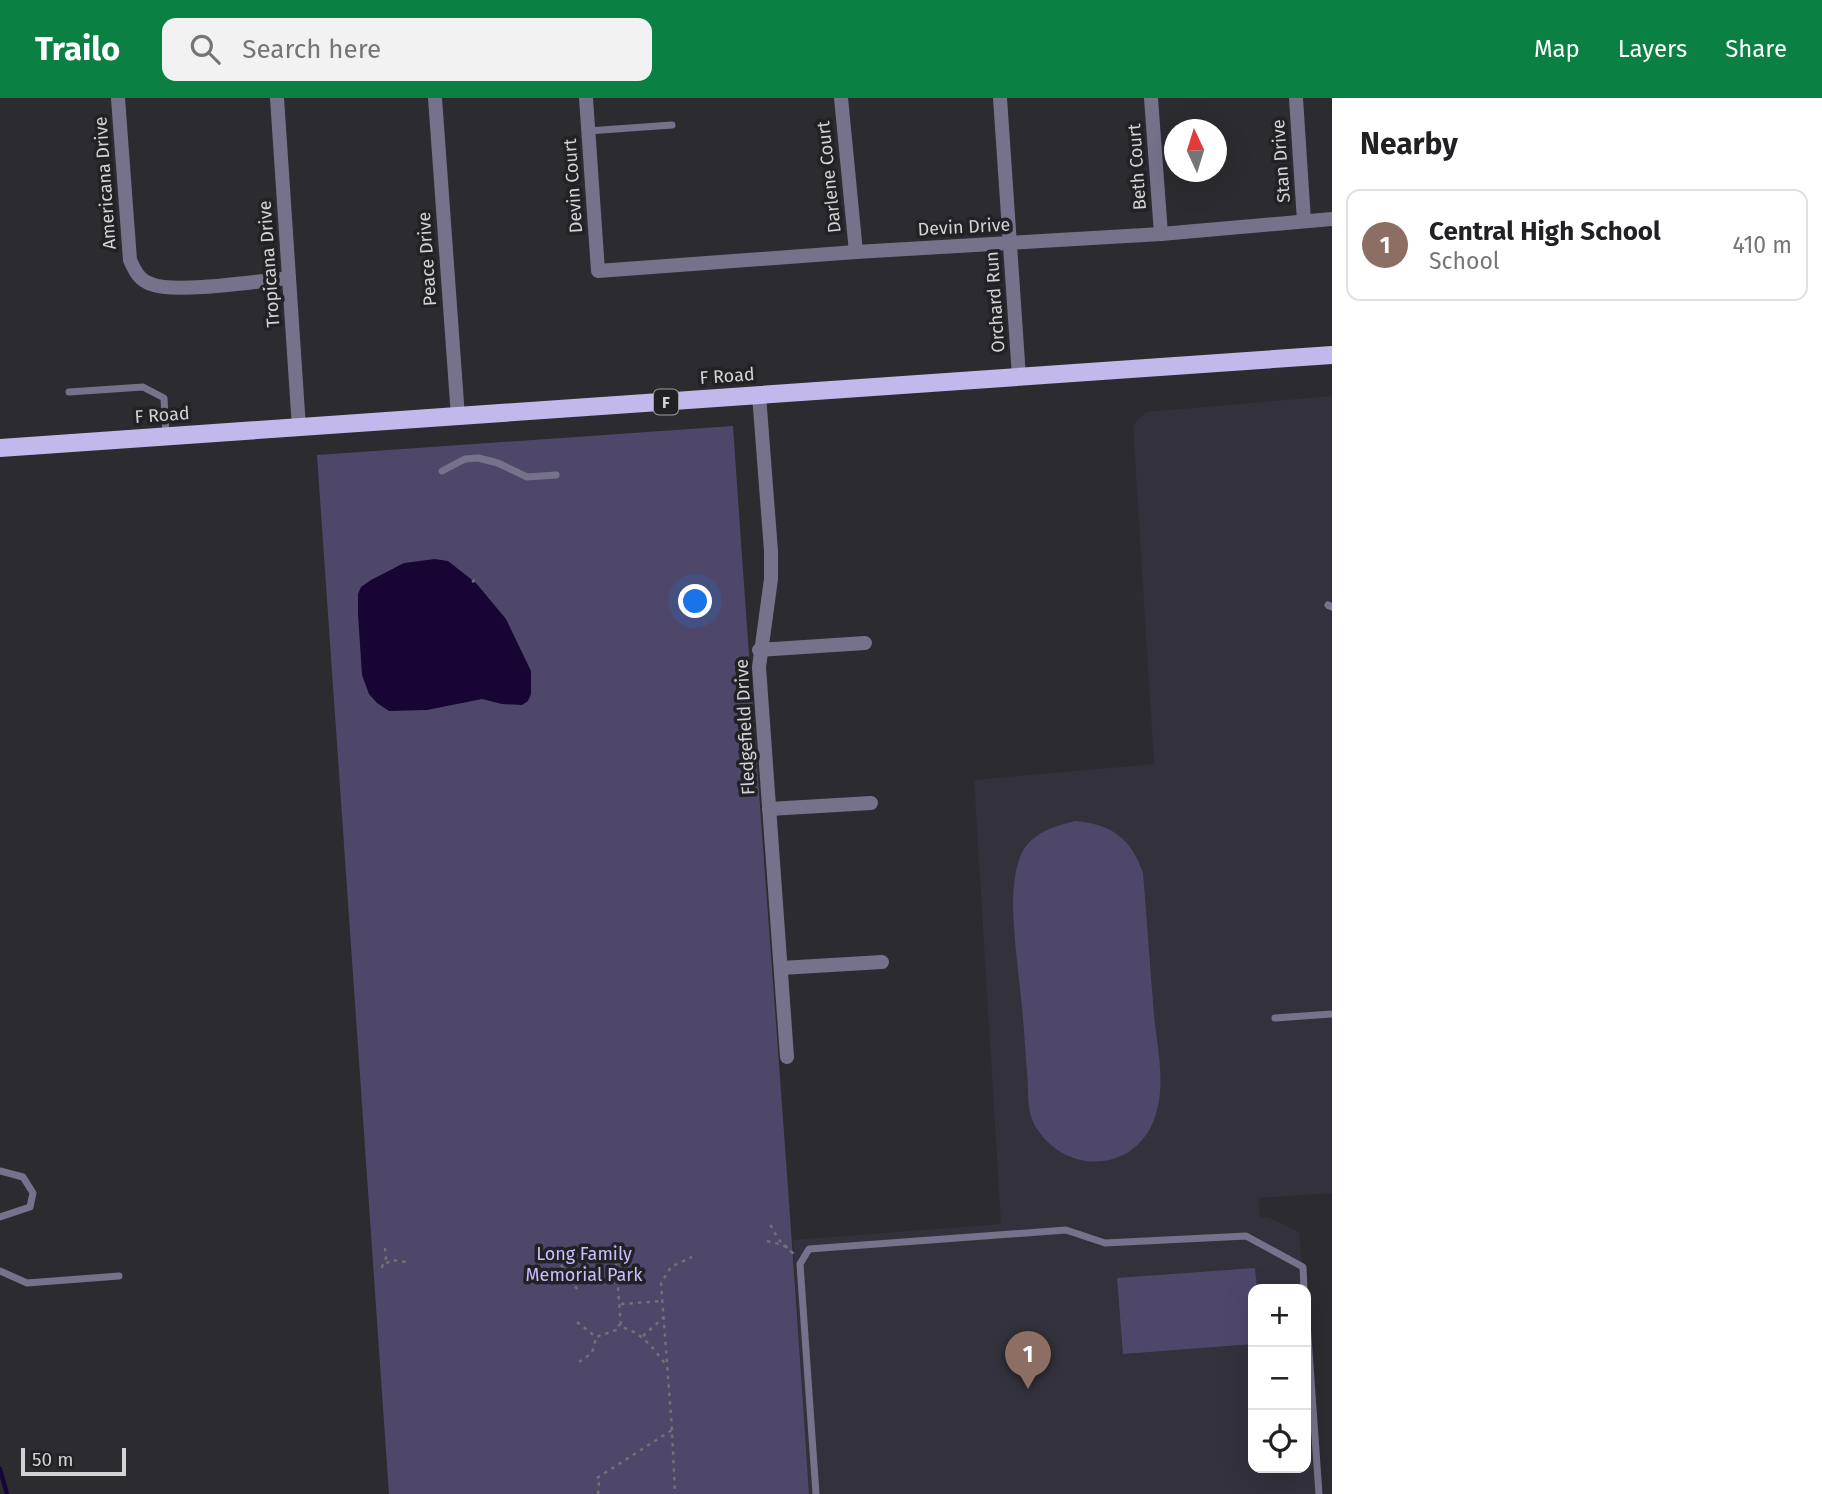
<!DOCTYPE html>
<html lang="en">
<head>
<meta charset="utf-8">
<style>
  :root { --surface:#fff; --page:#f2f2f2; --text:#202124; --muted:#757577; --line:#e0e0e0; --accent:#0b8043 }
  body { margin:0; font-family:"Fira Sans",sans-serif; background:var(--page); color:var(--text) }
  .controls { position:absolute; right:21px; bottom:21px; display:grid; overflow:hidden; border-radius:14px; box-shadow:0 7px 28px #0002 }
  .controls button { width:63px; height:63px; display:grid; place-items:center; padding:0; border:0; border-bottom:2px solid var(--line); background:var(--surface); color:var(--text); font:35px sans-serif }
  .compass { position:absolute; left:1164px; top:21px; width:63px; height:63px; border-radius:50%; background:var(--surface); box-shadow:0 7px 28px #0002; rotate:356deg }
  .scale { position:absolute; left:21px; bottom:18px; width:105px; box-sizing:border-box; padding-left:7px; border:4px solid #d3d3d5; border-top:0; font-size:19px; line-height:24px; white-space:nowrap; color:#d3d3d5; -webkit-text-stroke:5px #222226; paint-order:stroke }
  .you { position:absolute; left:696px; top:504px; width:24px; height:24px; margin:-18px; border:5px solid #fff; border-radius:50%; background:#1a73e8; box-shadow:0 0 0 10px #1a73e833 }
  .badge { display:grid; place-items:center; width:46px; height:46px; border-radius:50%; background:var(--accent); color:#fff; font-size:23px; font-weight:700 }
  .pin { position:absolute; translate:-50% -58px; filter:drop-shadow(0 2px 4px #0008) }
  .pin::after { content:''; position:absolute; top:37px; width:24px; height:21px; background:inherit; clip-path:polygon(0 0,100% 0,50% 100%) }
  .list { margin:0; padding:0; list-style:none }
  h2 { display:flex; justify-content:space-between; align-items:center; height:91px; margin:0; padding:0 28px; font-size:30px }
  h2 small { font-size:23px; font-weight:400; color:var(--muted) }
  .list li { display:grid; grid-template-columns:46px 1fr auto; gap:21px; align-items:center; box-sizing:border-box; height:112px; margin:0 14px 14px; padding:0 14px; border:2px solid var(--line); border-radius:14px }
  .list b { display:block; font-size:26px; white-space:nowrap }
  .list p { margin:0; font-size:23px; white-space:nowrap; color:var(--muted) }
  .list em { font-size:23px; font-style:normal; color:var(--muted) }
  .icon { flex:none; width:38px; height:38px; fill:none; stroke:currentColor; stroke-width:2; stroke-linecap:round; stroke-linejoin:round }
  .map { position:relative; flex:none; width:1332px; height:1396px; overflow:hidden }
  header { display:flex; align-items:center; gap:42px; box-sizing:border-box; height:98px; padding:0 35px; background:var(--accent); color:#fff }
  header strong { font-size:33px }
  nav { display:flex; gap:38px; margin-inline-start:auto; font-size:24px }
  .search { width:490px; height:63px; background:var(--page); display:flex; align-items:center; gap:18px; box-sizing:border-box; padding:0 24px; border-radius:14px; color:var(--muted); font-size:26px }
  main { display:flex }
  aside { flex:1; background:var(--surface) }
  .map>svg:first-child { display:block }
  .built { fill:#33313b }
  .green { fill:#4f476a }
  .water { fill:#170533 }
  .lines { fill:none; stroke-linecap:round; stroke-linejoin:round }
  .stream { stroke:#170533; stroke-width:4.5 }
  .path { stroke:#717073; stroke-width:2.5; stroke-dasharray:3.5 5; stroke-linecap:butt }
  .service { stroke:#77728b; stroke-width:7 }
  .minor { stroke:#77728b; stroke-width:14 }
  .primary { stroke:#c3b8eb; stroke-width:18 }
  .labels { text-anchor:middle; stroke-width:7; stroke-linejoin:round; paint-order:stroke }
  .shield { fill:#222226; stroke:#9e9ea0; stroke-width:2 }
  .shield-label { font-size:16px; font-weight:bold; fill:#d3d3d5 }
  .street-label { font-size:18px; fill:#d3d3d5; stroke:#222226 }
  .park-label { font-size:18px; fill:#ccbdff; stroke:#222226 }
</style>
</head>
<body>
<header>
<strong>Trailo</strong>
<div class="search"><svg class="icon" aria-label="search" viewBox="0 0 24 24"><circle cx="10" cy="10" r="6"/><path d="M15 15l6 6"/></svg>Search here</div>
<nav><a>Map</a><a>Layers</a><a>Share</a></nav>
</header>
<main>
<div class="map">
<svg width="1332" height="1396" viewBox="0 0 1332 1396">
  <rect width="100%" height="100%" fill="#2c2b2f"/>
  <polygon class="built" points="1332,298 1332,1095 1259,1100 1260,1120 1268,1119 1299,1134 1304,1191 1253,1191 1253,1370 1306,1370 1306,1212 1318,1396 809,1396 793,1142 1001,1126 974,682 1154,666 1133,327 1146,314"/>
  <g class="green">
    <path d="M733 328C757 684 786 1040 809 1396H389L317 357Z"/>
    <path d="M1075 723C1111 726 1131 740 1143 775 1147 822 1150 870 1154 917 1157 948 1165 982 1157 1012 1142 1075 1065 1081 1034 1026 1026 1011 1029 990 1027 974 1025 950 1024 925 1021 900 1018 871 1014 841 1013 811 1013 794 1014 775 1020 759 1030 735 1052 729 1075 723Z"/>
    <polygon points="1255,1170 1257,1191 1253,1191 1253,1246 1123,1256 1117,1180"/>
  </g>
  <polygon class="water" points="435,461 448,463 476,485 506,521 531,573 531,596 528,603 522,607 502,606 482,601 427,612 389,613 377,605 369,596 362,577 358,516 358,496 361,489 371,482 404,465"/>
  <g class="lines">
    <polyline class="stream" points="0,1371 7,1396"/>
    <g class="path">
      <polyline points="472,484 479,479"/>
      <polyline points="767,1143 783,1147 795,1157 778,1141 770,1126"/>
      <polyline points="385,1150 386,1160 382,1169 391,1162 406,1164"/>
      <path d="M616 1164 621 1229C643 1235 653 1250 666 1267"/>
      <polyline points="561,1167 579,1194"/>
      <polyline points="621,1206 663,1203"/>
      <polyline points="577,1224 596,1239 619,1231 619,1226"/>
      <polyline points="643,1238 664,1219"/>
      <polyline points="579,1264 592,1255 596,1240"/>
      <polyline points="672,1332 661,1185 671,1169 692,1159"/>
      <polyline points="597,1380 672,1332 675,1396"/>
      <polyline points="598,1396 599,1384"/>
    </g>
    <g class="service">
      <polyline points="588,33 672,27"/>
      <polyline points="69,294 143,289 164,300 166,338"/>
      <polyline points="442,373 465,361 478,360 498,365 527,379 556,377"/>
      <polyline points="1328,507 1332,509"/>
      <polyline points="1275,920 1332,916"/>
      <polyline points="0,1073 23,1079 33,1095 30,1109 0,1119"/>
      <polyline points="0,1173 27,1185 119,1178"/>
      <polyline points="1306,1210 1319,1396"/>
      <polyline points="816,1396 800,1166 809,1151 1066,1132 1105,1145 1246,1138 1303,1169 1304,1191"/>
    </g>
    <g class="minor">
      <path d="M118 0 130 162C135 173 139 182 151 186 175 196 259 183 289 180"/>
      <polyline points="277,0 299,330"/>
      <polyline points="435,0 458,319"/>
      <polyline points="586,0 598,173 856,154 1161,136 1332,121"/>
      <polyline points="841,0 856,154"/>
      <polyline points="1000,0 1019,279"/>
      <polyline points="1151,0 1161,136"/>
      <polyline points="1296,0 1304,123"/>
      <polyline points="759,297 771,453 771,481 759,569 787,959"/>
      <polyline points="759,552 865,545"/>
      <polyline points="769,711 871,705"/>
      <polyline points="781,870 882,864"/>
    </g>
    <polyline class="primary" points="0,350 1332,257"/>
  </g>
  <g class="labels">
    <rect class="shield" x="654" y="291.5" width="24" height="25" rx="5"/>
    <g class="shield-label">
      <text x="666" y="310">F</text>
    </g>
    <g class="street-label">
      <text transform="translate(1281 63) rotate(-94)" y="6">Stan Drive</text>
      <text transform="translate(1137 69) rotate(-94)" y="6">Beth Court</text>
      <text transform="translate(829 79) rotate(-96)" y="6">Darlene Court</text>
      <text transform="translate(105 85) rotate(-94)" y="6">Americana Drive</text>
      <text transform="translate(573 88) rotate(-94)" y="6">Devin Court</text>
      <text transform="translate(964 129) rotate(-3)" y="6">Devin Drive</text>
      <text transform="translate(427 161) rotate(-94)" y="6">Peace Drive</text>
      <text transform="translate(269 166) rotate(-94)" y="6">Tropicana Drive</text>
      <text transform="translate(995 204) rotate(-94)" y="6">Orchard Run</text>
      <text transform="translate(727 278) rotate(-4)" y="6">F Road</text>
      <text transform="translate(162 317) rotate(-4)" y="6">F Road</text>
      <text transform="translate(745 629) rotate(-93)" y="6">Fledgefield Drive</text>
    </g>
    <g class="park-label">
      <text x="584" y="1162">Long Family<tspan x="584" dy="21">Memorial Park</tspan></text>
    </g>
  </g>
</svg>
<div class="controls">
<button>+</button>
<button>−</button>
<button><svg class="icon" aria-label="locate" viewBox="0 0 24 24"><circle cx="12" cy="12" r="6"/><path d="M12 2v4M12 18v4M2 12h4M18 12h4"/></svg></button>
</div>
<svg class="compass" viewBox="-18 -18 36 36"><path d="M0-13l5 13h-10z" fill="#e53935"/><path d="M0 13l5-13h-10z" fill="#757577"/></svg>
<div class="scale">50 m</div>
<div class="you"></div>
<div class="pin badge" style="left:1028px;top:1291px;background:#8d6e63">1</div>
</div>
<aside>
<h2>Nearby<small></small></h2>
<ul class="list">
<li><span class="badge" style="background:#8d6e63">1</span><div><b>Central High School</b><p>School</p></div><em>410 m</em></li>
</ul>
</aside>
</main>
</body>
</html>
